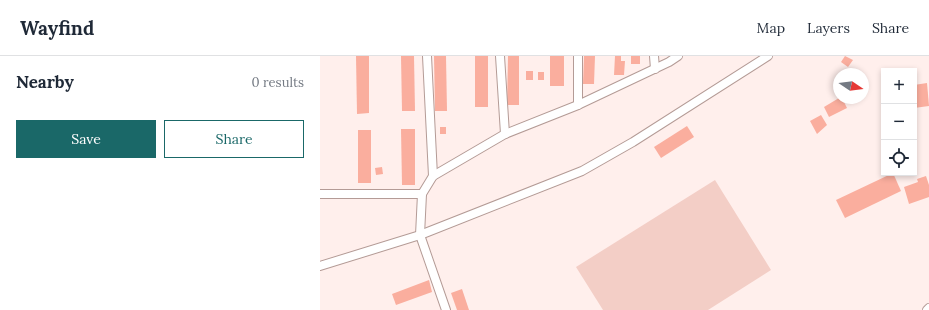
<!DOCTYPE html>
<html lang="en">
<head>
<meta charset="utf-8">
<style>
  :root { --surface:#fff; --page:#f6f6f7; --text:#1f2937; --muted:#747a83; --line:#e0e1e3; --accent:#1a6868 }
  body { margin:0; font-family:Lora,serif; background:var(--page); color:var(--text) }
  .controls { position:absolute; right:12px; top:12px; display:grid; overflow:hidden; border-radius:0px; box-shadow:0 2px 6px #0003 }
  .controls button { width:36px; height:36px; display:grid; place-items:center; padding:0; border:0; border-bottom:1px solid var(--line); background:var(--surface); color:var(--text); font:20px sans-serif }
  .compass { position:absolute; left:513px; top:12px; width:36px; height:36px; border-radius:50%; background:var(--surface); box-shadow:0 2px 6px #0003; rotate:103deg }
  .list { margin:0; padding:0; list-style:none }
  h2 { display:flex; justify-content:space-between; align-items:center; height:52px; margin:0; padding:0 16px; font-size:17px }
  h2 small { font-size:13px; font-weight:400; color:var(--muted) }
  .actions { display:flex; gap:8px; padding:12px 16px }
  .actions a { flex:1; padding:9px 0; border:1px solid var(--accent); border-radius:0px; text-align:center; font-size:14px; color:var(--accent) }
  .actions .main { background:var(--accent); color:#fff }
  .icon { flex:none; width:22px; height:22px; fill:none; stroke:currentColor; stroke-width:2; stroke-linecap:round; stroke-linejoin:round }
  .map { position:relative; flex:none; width:609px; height:254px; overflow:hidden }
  header { display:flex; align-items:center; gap:24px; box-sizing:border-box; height:56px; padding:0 20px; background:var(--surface); border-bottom:1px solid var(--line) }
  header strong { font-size:19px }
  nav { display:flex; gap:22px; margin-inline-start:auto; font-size:14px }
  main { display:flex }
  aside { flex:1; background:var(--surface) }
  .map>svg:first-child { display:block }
  .green { fill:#f3cec6 }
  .building { fill:#faae9e }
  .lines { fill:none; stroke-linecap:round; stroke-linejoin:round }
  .street-casing { stroke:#b49b96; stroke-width:10 }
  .street { stroke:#fff; stroke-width:8 }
</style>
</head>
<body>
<header>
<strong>Wayfind</strong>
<nav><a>Map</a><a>Layers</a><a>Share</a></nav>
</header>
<main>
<aside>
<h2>Nearby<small>0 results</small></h2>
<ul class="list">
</ul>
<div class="actions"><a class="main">Save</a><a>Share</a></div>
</aside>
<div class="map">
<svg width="609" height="254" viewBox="0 0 609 254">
  <rect width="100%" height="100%" fill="#ffefec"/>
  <polygon class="green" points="395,124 451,214 388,254 283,254 256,211"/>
  <g class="building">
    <polygon points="36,0 49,0 49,57 37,58"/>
    <polygon points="81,0 94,0 95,55 82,55"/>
    <polygon points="114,0 126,0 127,55 115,55"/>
    <rect x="155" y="0" width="13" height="51"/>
    <polygon points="188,0 199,0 199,49 187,49"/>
    <rect x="230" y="0" width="14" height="30"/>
    <polygon points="264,0 275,0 274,28 263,28"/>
    <polygon points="295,0 301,0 301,5 305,5 304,19 294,19"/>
    <rect x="311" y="0" width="9" height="8"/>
    <polygon points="525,0 533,4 528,11 521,6"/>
    <rect x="206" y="15" width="7" height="9"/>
    <rect x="218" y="16" width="6" height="8"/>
    <polygon points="607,27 609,50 594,52 594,29"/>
    <polygon points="519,42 522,42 527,52 509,61 504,51"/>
    <polygon points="501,59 507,69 497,78 490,65"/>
    <polygon points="367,70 374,81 341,102 334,91"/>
    <rect x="120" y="71" width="6" height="7"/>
    <polygon points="81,73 95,73 95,129 82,129"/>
    <rect x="38" y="74" width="13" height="53"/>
    <polygon points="62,111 63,118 56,119 55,112"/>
    <polygon points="573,117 581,135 525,162 516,144"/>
    <polygon points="606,120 609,129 609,141 589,148 584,131 598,126 597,123"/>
    <polygon points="109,224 112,236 76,249 72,238"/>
    <polygon points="142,233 149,254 137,254 131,237"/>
  </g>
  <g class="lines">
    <defs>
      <g id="street">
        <polyline points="107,0 113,120"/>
        <polyline points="180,0 185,78"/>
        <polyline points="258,0 258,49"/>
        <polyline points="334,0 335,13"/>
        <polyline points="0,138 102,138 113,120 185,78 258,49 349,6 358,0"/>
        <polyline points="102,138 100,179 126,254"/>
        <polyline points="0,210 100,179 262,115 313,86 448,0"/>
        <polyline points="607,254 609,252"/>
      </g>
    </defs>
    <use href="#street" class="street-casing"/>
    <use href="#street" class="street"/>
  </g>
</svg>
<div class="controls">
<button>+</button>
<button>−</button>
<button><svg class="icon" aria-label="locate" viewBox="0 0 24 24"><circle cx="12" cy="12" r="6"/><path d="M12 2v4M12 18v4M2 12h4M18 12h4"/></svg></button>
</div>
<svg class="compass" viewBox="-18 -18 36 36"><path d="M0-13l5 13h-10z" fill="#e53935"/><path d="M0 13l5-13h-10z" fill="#747a83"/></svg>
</div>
</main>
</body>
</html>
